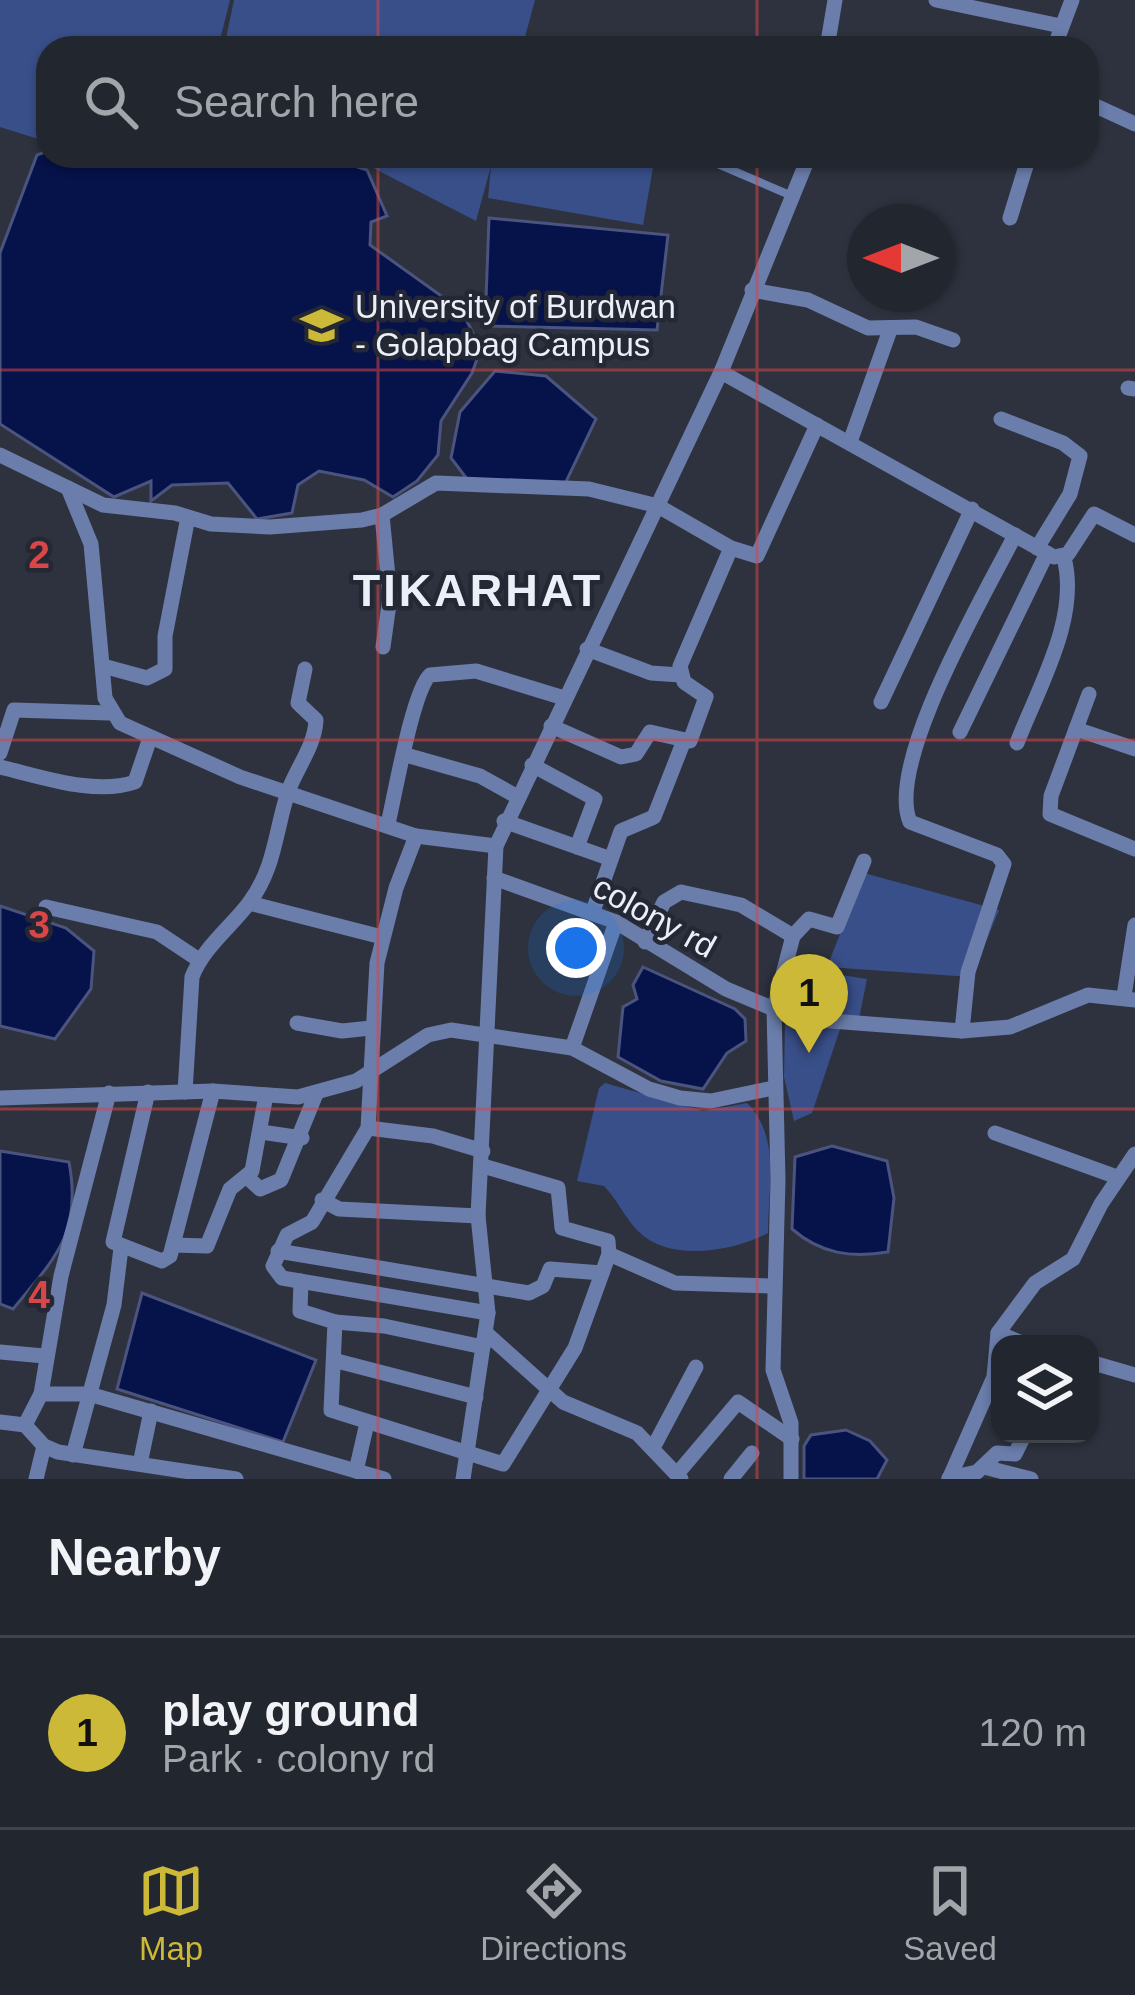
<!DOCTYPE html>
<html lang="en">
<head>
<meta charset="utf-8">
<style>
  :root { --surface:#22262e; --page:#2a2e36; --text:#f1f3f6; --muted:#a2a5aa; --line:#3f434a; --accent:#cdb938 }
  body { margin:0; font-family:Helvetica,sans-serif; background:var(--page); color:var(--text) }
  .controls { position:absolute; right:36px; bottom:36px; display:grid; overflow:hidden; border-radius:24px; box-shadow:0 3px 9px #0004 }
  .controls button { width:108px; height:108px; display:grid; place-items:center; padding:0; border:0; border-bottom:3px solid var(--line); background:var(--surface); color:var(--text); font:60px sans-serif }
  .compass { position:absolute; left:847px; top:204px; width:108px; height:108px; border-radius:50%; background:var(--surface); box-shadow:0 3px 9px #0004; rotate:270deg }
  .you { position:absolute; left:576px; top:948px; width:42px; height:42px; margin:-30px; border:9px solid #fff; border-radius:50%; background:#1a73e8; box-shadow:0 0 0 18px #1a73e833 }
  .badge { display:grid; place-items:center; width:78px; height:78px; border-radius:50%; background:var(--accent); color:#111; font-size:39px; font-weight:700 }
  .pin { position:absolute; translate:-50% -99px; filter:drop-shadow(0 3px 6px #0008) }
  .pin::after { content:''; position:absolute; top:63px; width:42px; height:36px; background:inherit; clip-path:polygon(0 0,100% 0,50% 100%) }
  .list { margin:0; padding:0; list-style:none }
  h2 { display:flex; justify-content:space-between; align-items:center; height:156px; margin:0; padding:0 48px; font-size:51px }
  h2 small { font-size:39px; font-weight:400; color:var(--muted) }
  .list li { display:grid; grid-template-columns:78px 1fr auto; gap:36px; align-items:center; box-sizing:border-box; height:192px; padding:0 48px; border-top:3px solid var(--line) }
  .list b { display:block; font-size:45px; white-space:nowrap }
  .list p { margin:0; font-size:39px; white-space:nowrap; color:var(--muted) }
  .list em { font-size:39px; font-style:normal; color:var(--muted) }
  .icon { flex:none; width:66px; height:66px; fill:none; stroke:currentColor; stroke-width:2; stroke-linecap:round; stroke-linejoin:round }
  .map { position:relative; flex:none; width:1135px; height:1479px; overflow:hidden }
  .search { position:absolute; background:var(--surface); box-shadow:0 3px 9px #0004; left:36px; right:36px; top:36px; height:132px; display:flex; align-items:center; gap:30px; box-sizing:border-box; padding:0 42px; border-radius:36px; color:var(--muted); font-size:45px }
  .sheet { height:348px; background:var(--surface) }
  nav { display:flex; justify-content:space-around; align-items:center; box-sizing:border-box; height:168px; border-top:3px solid var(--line); background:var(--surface); font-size:33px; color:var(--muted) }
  nav a { display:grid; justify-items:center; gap:6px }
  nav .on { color:var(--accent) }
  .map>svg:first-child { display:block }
  .green { fill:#394f89 }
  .water { fill:#06124a; stroke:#4b547e; stroke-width:3 }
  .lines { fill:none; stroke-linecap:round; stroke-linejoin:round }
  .service { stroke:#6a7dab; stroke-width:8 }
  .minor { stroke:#6a7dab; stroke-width:15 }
  .grid { fill:none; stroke:#d94647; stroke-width:3; stroke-opacity:0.55 }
  .labels { text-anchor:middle; stroke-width:9; stroke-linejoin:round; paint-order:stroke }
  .poi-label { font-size:33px; fill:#ebeff7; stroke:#232834; text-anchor:start }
  .street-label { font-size:33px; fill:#ebeff7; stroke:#232834 }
  .district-label { font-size:45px; font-weight:bold; letter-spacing:3px; fill:#ebeff7; stroke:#232834 }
  .grid-label { font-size:39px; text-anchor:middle; font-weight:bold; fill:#d94647; stroke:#232834; stroke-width:9; stroke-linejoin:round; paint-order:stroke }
</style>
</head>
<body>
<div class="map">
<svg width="1135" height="1479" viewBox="0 0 1135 1479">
  <rect width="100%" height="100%" fill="#2d323e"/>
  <g class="green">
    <polygon points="0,0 230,0 218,48 48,48 48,142 0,127"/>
    <polygon points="234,0 535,0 522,48 224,48"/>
    <polygon points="350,156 655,156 643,225 488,198 491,166 476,221"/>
    <polygon points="864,873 999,910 971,977 827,967"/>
    <polygon points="798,968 867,979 859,1019 778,1007 786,969"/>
    <polygon points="797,1023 840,1029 812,1113 794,1121 784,1077 785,1024"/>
    <path d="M605 1083 703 1111 747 1103C781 1137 768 1188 768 1233 735 1251 670 1263 639 1232 626 1220 617 1199 604 1186L577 1181 599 1088Z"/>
  </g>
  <g class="water">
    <polygon points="48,151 48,156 324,156 367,170 387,216 371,222 370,245 461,310 481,348 472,373 441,421 438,455 417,481 393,497 364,480 319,471 298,485 292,513 257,519 228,483 172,485 151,501 151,481 114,497 0,424 0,253 37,155"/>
    <polygon points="489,218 668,235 657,330 485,326"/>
    <polygon points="495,371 546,376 596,419 564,486 467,479 451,458 460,412"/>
    <polygon points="0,906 66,928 94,951 91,989 55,1039 0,1026"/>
    <polygon points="643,967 735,1009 745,1019 746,1041 727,1053 703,1089 661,1081 618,1057 623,1007 637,999 633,985"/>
    <path d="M832 1146 887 1161 894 1198 888 1252C851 1258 821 1254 792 1229L795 1157Z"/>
    <path d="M0 1151 69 1162C82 1233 56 1257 13 1309L0 1304Z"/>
    <polygon points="142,1293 316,1360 283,1442 117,1389"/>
    <polygon points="846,1430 870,1441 887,1460 877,1479 804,1479 804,1446 811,1435"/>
  </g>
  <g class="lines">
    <polyline class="service" points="699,156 792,196"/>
    <g class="minor">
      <polyline points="936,0 1061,26"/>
      <polyline points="827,48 835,0"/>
      <polyline points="1054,48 1072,0"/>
      <polyline points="1087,102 1135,124"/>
      <polyline points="1010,218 1029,156"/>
      <polyline points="752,290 808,300 868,328 916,327 953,340"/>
      <polyline points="721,372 1054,557 1068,554 1094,514 1135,535"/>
      <polyline points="1128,388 1135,389"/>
      <polyline points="1001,419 1063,443 1080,456 1070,494 1037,548"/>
      <polyline points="850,442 890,330"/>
      <polyline points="0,455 103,505 175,513 211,524 270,527 362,520 382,515 436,483 589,489 658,506 731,548 757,556 817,425"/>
      <polyline points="68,488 91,544 105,698 120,723 240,777 416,836 496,846"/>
      <polyline points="382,515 390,597 383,647"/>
      <polyline points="587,649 651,673 680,675"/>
      <polyline points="103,666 147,678 165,669 165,636 188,517"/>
      <polyline points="1089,694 1051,796 1050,814 1135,849"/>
      <polyline points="881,702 972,509"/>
      <polyline points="551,726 621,757 636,754 650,732 690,741 706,697 684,682 680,666 731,548"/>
      <polyline points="1076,729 1135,749"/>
      <polyline points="960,732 1047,553"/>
      <path d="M1017 743C1038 688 1080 618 1064 558"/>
      <polyline points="0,753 14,710 109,713"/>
      <polyline points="406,755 480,776 516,796"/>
      <polyline points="532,765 595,799 577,847"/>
      <path d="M0 767C40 776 94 796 135 782L150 738"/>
      <polyline points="504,821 611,859"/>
      <path d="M388 824C395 794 413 690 430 675L476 671 564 698"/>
      <polyline points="416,836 396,888 377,963 368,1128 312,1222 287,1235 273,1266 282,1278 488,1313"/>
      <polyline points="494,878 616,922 726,989 774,1009 831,1021 962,1031 1010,1027 1088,995 1135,1000"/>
      <polyline points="249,903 382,937"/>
      <polyline points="46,907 157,932 199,960"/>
      <polyline points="593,911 621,831 654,817 683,743"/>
      <polyline points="645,942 664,902 681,892 741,905 793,936"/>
      <polyline points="1124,996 1135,925"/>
      <polyline points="297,1023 342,1031 371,1028"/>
      <path d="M962 1031 968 972 1004 864 997 855 910 822C885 763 986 593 1015 535"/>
      <polyline points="572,1048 616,922"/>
      <polyline points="148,1092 113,1242 162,1261 170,1256 213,1091"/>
      <path d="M185 1092 192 977C203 948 230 928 249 903 276 867 275 830 289 789 298 766 315 745 316 720L298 703 305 669"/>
      <polyline points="0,1098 213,1091 298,1097 356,1081 428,1035 451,1030 572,1048 649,1089 680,1098 711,1101 773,1088"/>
      <polyline points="368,1128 433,1136 483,1151"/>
      <polyline points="261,1132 302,1138"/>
      <polyline points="995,1133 1117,1177"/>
      <polyline points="247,1177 260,1189 281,1180 316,1094"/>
      <polyline points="322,1200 339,1209 478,1216"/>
      <polyline points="173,1245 207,1246 230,1189 252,1171 266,1095"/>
      <polyline points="278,1251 529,1293 543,1286 550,1269 602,1273"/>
      <polyline points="609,1254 675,1283 772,1286"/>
      <polyline points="301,1281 300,1311 335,1322 331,1410 503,1464 575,1348 609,1254 608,1241 562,1228 558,1188 483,1166"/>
      <polyline points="335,1322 384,1326 483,1347"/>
      <polyline points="486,1333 563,1402 637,1433 681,1479"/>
      <polyline points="998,1333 1024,1344"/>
      <polyline points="0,1352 44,1356"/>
      <polyline points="337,1361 476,1397"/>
      <polyline points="1090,1362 1135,1375"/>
      <polyline points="41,1394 61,1276 109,1093"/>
      <polyline points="0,1422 25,1425 41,1394 89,1394 384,1479"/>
      <polyline points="25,1425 44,1446 58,1452 236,1479"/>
      <polyline points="654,1446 696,1367"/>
      <polyline points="73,1455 114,1305 121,1248"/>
      <polyline points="140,1464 151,1411"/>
      <polyline points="984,1467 1031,1479"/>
      <polyline points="356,1471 367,1423"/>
      <polyline points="677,1474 738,1402 792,1439"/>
      <polyline points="949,1478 977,1472 997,1453 1015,1454 1025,1434"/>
      <polyline points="36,1479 44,1446"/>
      <polyline points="463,1479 488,1313 478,1216 496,846 721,372 809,156"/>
      <polyline points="731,1479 752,1453"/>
      <polyline points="791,1479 791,1423 773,1370 778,1180 774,1009 793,936 809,919 837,927 864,861"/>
      <polyline points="949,1479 994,1377 998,1333 1035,1283 1073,1259 1101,1204 1135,1154"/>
    </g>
  </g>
  <path class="grid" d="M378 0V48M757 0V48M378 156V1479M757 156V1479M0 370H1135M0 740H1135M0 1109H1135"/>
  <defs>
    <symbol id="university-bare" viewBox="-9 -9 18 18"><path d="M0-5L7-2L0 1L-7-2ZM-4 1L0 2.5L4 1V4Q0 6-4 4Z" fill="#cdb938" stroke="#232834" stroke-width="2.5" paint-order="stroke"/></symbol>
  </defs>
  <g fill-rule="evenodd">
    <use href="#university-bare" x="292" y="296" width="59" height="59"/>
  </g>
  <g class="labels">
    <g class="poi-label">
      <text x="355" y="318">University of Burdwan<tspan x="355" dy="38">- Golapbag Campus</tspan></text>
    </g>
    <g class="street-label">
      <text transform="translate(655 916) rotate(29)" y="12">colony rd</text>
    </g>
    <g class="district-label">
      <text x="478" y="606">TIKARHAT</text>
    </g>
  </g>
  <g class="grid-label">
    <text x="39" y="568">2</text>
    <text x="39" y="938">3</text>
    <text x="39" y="1308">4</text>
  </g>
</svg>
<div class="controls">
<button><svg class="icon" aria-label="layers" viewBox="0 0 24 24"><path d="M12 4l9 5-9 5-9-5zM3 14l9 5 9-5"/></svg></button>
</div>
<svg class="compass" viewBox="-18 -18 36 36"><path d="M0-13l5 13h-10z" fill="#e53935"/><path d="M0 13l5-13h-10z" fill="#a2a5aa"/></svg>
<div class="you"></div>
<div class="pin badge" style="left:809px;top:1053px">1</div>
<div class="search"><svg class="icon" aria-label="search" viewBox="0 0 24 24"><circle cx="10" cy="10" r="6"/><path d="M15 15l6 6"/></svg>Search here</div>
</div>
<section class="sheet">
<h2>Nearby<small></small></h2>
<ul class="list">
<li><span class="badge">1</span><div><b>play ground</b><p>Park · colony rd</p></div><em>120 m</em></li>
</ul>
</section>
<nav>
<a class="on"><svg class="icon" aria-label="map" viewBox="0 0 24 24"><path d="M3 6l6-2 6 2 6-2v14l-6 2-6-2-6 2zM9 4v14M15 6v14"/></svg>Map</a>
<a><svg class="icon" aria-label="directions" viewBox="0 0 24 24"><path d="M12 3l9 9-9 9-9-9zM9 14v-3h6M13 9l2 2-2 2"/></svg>Directions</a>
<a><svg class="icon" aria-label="saved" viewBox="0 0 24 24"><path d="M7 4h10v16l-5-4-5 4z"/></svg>Saved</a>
</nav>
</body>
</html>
